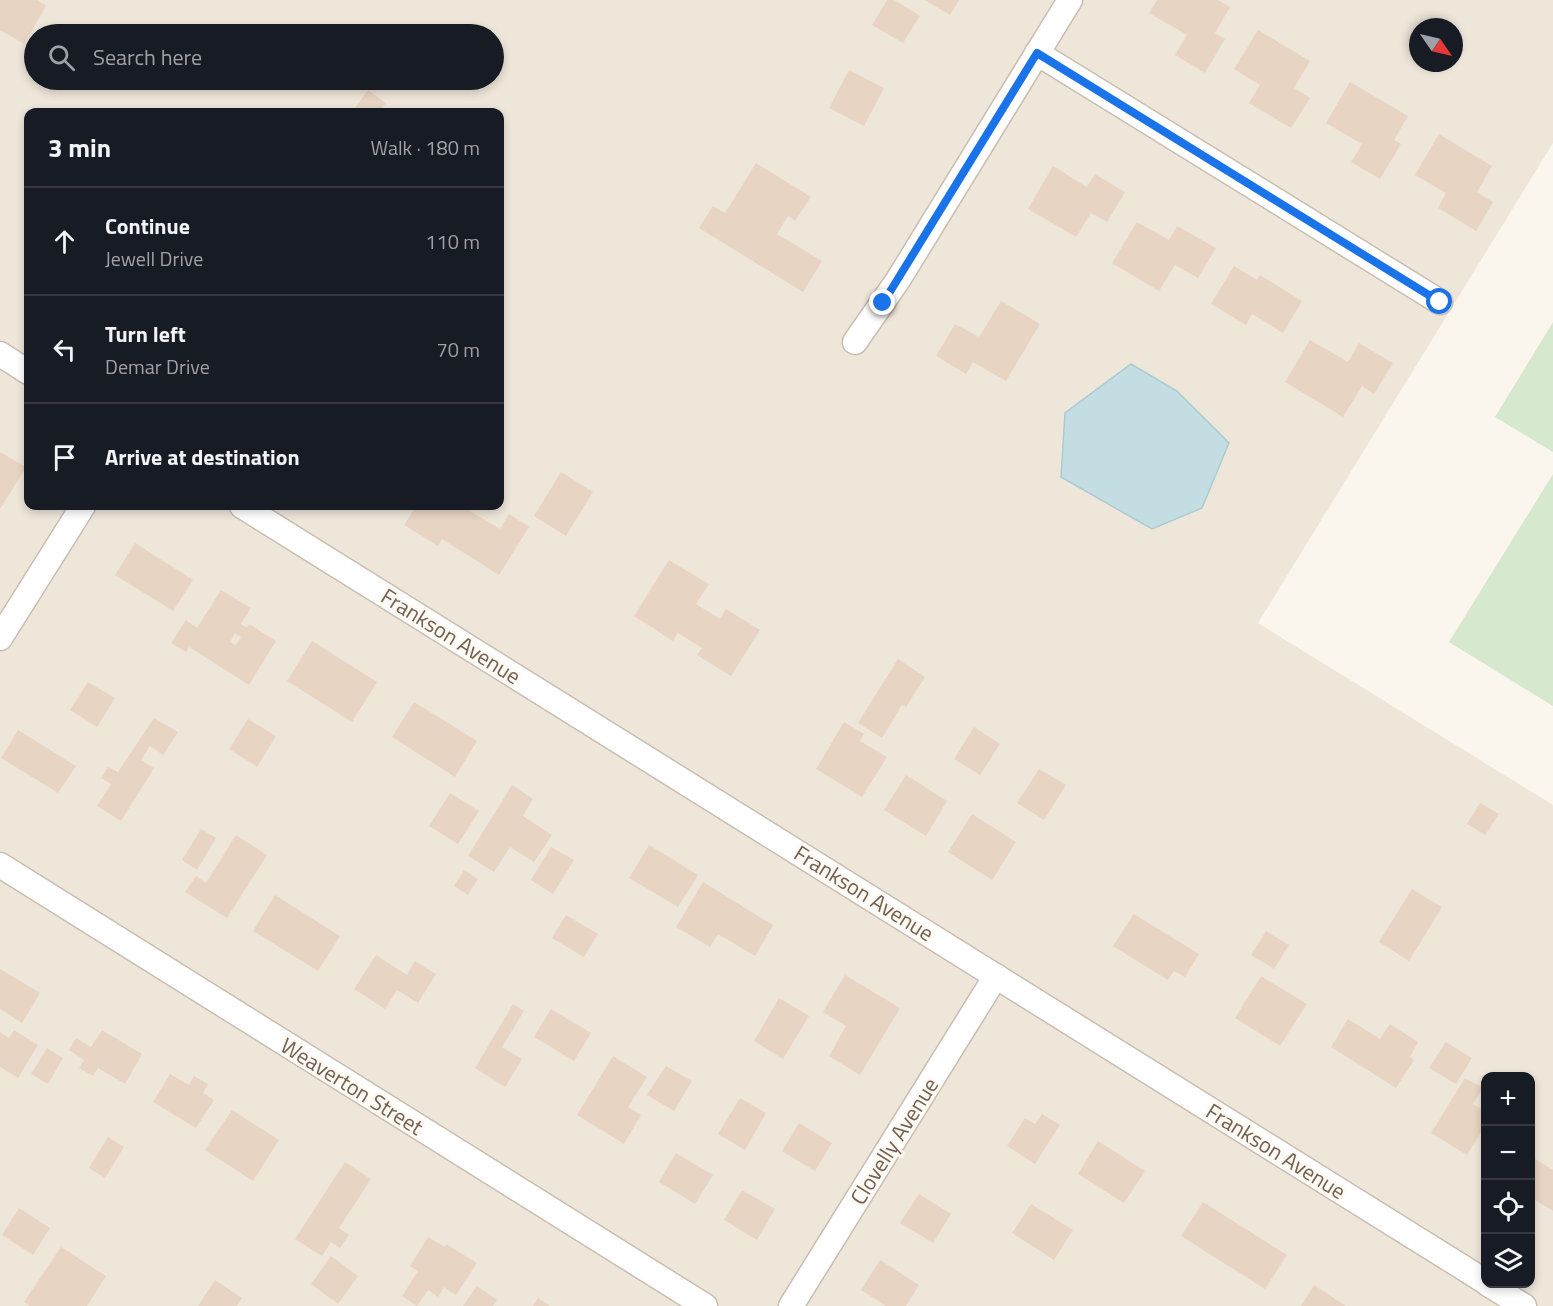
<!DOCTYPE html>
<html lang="en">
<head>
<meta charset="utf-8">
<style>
  :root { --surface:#171b24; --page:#20242c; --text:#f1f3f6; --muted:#9ea1a6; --line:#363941 }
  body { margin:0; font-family:"Titillium Web",sans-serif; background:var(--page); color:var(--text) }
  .controls { position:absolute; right:18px; bottom:18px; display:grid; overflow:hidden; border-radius:12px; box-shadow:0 3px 9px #0003 }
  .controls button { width:54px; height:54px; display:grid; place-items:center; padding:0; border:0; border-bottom:2px solid var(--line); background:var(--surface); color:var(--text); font:30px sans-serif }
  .compass { position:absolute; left:1409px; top:18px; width:54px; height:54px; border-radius:50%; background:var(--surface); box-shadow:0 3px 9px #0003; rotate:124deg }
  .stop { position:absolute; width:18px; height:18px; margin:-14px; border:4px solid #1a73e8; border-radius:50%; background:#fff }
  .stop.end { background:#1a73e8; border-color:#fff; box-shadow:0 2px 6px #0008 }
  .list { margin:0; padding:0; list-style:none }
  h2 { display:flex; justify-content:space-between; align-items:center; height:78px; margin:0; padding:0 24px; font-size:26px }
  h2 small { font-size:20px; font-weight:400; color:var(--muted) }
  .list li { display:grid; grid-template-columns:39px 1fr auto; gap:18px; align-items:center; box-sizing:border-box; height:108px; padding:0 24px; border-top:2px solid var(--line) }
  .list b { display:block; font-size:22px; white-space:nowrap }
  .list p { margin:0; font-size:20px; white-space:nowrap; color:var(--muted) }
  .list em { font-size:20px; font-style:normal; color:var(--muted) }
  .icon { flex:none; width:33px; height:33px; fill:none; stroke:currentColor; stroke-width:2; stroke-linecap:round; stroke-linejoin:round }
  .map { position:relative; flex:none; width:1553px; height:1306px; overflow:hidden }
  .search { position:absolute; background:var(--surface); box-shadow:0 3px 9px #0003; left:24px; top:24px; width:480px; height:66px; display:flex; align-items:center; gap:15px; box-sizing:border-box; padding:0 21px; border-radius:33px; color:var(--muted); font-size:22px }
  .panel { position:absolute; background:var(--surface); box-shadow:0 3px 9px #0003; left:24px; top:108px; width:480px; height:402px; border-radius:12px }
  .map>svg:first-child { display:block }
  .residential { fill:#efe6da; fill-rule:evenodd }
  .green { fill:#d6e8cd }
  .water { fill:#c3dde3; stroke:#abcbd3; stroke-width:1.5 }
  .building { fill:#e8d4c3; fill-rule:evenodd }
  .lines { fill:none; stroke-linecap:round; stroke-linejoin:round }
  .minor-casing { stroke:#cabdb1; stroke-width:27 }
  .minor { stroke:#fff; stroke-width:24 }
  .route { stroke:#1a73e8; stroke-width:8 }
  .labels { text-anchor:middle; stroke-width:6; stroke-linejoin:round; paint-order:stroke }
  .street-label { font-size:22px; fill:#746052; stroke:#fdfaf4 }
</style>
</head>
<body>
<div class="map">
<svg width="1553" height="1306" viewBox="0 0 1553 1306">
  <rect width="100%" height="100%" fill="#fbf6ed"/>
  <path class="residential" d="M0 0H1553V143L1258 623 1553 805V1306H0ZM1418 27H1454V63H1418ZM34 34H494V80H34ZM28 112H500V506H28ZM1486 1076H1530V1284H1486Z"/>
  <g class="green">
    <polygon points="1553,322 1553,452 1495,417"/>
    <polygon points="1553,474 1553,706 1449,642"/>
  </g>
  <polygon class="water" points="1131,364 1177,391 1229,443 1202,508 1152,529 1061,477 1065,413"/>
  <g class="building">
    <polygon points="0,0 37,0 46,6 24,44 0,30"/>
    <polygon points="887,0 894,0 920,16 903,43 872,25"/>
    <polygon points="925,0 959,0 950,15"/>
    <polygon points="1157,0 1218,0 1230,7 1215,33 1225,39 1205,73 1175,55 1187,35 1149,13"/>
    <polygon points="1258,30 1310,61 1294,88 1310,98 1291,128 1249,103 1260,85 1234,69"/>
    <polygon points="849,70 884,88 864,126 829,108"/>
    <polygon points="1350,82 1408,116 1394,140 1401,144 1380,179 1351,162 1362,144 1326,123"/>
    <polygon points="368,90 386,103 379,112 352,112"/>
    <polygon points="1439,134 1492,166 1477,192 1493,202 1476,231 1438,208 1446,193 1415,175"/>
    <polygon points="756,163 811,197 795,221 788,216 777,234 822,261 803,292 699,228 713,206 725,213"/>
    <polygon points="1053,166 1087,187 1095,174 1125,192 1107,222 1091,213 1076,237 1028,209"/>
    <polygon points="1137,222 1169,240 1177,226 1216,248 1198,278 1175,265 1159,291 1112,263"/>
    <polygon points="1234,266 1257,280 1260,275 1302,301 1283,333 1252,314 1246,325 1211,304"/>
    <polygon points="1001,301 1040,324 1006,381 973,362 966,374 936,356 955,324 979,337"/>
    <polygon points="1310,340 1348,362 1359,343 1393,363 1374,394 1362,386 1343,417 1285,382"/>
    <polygon points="0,452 26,467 0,509"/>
    <polygon points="561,472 593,492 566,536 534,516"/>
    <polygon points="416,506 462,506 500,529 509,514 529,527 499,575 442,539 438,546 404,525"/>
    <polygon points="135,543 193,580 173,611 115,575"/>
    <polygon points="669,560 709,584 696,604 720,619 726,609 760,630 731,676 697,655 702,648 678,633 673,641 634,616"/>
    <path d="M221 590 251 608 241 624 247 628 249 624 276 641 249 685 189 647 186 652 171 643 186 620 197 628ZM235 633 241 637 236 645 230 642Z"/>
    <polygon points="312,641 377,682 352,722 287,681"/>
    <polygon points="898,659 925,677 906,707 902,705 882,738 858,723"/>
    <polygon points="88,682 115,698 97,727 70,710"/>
    <polygon points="414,702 477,741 455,777 392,737"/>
    <polygon points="154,718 178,732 163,755 150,746 141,760 154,768 121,821 97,806 111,784 101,778 108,767 118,772"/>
    <polygon points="248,719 276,736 257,767 229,749"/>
    <polygon points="844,722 864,734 860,741 887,757 862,797 816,769"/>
    <polygon points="974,727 1000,744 980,775 954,759"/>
    <polygon points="18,730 76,766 58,793 1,758"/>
    <polygon points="1039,769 1066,785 1044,820 1017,803"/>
    <polygon points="906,775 947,801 926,836 884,810"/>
    <polygon points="512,785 533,799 523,816 552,835 534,862 510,847 494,872 468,856"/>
    <polygon points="450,793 479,811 458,844 429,826"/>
    <polygon points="1480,803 1499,814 1485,835 1467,824"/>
    <polygon points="972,814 1016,842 992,880 948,852"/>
    <polygon points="201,829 216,838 197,870 182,860"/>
    <polygon points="236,835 267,855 227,918 185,892 196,876 206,883"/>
    <polygon points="649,845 698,875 678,907 629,878"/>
    <polygon points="551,847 574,860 553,894 531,880"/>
    <polygon points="464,870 478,879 468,895 454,886"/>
    <polygon points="703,882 773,925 755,956 718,934 710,947 676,927"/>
    <polygon points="1412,889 1442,907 1409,961 1379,942"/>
    <polygon points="275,895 340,936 318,971 253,931"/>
    <polygon points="1134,914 1199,954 1185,977 1174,971 1168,980 1113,946"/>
    <polygon points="566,915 598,934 584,957 552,938"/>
    <polygon points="1266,931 1289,945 1274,969 1251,955"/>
    <polygon points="376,955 407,975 415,961 436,974 418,1003 397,990 385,1009 354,989"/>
    <polygon points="0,969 40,993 22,1023 0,1009"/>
    <polygon points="845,975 900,1008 860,1075 829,1056 846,1026 823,1012"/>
    <polygon points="1261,976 1307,1004 1280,1046 1235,1018"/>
    <polygon points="779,998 809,1016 783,1059 754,1041"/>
    <polygon points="513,1004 524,1011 502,1047 522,1059 505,1087 475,1068"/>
    <polygon points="551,1009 591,1033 574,1061 534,1037"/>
    <polygon points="1348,1019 1380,1039 1390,1024 1418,1042 1410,1057 1414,1060 1396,1088 1331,1047"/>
    <polygon points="14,1030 38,1045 18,1078 0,1067 0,1032 9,1038"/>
    <polygon points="102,1030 142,1054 125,1084 98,1068 93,1076 79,1068 84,1060 69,1050 76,1038 91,1047"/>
    <polygon points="1446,1042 1472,1058 1456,1084 1429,1068"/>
    <polygon points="47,1048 63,1058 48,1084 31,1074"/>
    <polygon points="613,1056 647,1077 628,1107 641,1115 624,1144 577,1115"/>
    <polygon points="666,1066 692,1081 674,1111 647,1095"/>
    <polygon points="170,1074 189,1085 194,1076 208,1084 203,1093 214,1100 196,1128 153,1102"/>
    <polygon points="1465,1078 1483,1088 1473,1104 1486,1112 1486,1124 1467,1155 1431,1133"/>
    <polygon points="740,1098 766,1113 745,1150 718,1134"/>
    <polygon points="232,1110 279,1140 253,1181 205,1150"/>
    <polygon points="1042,1114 1060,1125 1035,1164 1007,1146 1025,1118 1035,1124"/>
    <polygon points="799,1123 832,1143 815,1171 782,1151"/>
    <polygon points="108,1137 124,1147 105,1178 89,1168"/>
    <polygon points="1098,1141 1145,1171 1124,1203 1078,1174"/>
    <polygon points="676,1153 713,1175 695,1204 659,1182"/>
    <polygon points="1530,1156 1553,1170 1553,1211 1530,1197"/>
    <polygon points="345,1162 371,1179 339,1228 349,1235 340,1248 331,1242 322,1256 295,1239"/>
    <polygon points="742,1190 775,1209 757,1240 724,1220"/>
    <polygon points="919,1194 951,1214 933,1243 900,1223"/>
    <polygon points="1203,1202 1287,1255 1265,1289 1181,1236"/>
    <polygon points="1031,1204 1073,1230 1054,1260 1012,1233"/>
    <polygon points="19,1208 50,1228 33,1255 2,1235"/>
    <polygon points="428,1237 445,1247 446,1244 477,1263 456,1295 444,1287 438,1297 428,1290 417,1306 402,1296 418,1271 410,1266"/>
    <polygon points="61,1247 106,1276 87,1306 30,1306 24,1302"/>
    <polygon points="331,1256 358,1276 338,1304 311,1284"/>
    <polygon points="880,1260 919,1285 906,1306 886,1306 861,1290"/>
    <polygon points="215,1280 242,1298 237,1306 198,1306"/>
    <polygon points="1314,1285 1346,1306 1301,1306"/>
    <polygon points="477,1286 497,1300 493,1306 463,1306"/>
    <polygon points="538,1298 550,1306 533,1306"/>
  </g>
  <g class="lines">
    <defs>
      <g id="minor">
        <polyline points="1037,53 1440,302"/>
        <polyline points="855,342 898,280 1070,0"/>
        <polyline points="0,354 28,372"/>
        <polyline points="242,506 1486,1282"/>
        <polyline points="0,638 83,506"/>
        <polyline points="0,865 705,1306"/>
        <polyline points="1488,1284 1524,1306"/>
        <polyline points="791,1306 996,976"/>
      </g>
    </defs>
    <use href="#minor" class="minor-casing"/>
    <use href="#minor" class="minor"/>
  </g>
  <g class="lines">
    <polyline class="route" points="883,303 1037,53 1440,302"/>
  </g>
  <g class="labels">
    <g class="street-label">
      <text transform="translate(451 636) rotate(32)" y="8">Frankson Avenue</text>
      <text transform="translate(864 893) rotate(32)" y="8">Frankson Avenue</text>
      <text transform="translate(352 1086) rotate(32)" y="8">Weaverton Street</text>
      <text transform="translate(894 1141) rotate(-58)" y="8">Clovelly Avenue</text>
      <text transform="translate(1276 1151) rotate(32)" y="8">Frankson Avenue</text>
    </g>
  </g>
</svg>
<div class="controls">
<button>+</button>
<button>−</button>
<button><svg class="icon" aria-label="locate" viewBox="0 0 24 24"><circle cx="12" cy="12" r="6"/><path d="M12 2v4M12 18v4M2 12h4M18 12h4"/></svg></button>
<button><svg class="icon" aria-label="layers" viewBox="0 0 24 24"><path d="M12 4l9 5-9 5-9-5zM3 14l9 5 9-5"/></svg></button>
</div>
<svg class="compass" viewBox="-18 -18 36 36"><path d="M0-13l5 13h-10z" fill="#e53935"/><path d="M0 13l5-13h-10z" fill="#9ea1a6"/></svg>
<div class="stop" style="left:1440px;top:302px"></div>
<div class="stop end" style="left:883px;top:303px"></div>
<div class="search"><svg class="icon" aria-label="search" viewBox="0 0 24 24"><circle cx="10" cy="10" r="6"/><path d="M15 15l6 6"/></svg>Search here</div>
<section class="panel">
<h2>3 min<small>Walk · 180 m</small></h2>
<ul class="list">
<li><svg class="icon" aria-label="ahead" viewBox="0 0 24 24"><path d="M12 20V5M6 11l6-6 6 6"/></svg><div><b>Continue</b><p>Jewell Drive</p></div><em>110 m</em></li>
<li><svg class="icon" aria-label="left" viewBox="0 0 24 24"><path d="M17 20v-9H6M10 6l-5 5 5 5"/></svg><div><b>Turn left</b><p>Demar Drive</p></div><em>70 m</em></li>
<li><svg class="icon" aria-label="arrive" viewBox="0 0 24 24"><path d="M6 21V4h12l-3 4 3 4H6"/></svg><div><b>Arrive at destination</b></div></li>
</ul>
</section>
</div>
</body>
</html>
